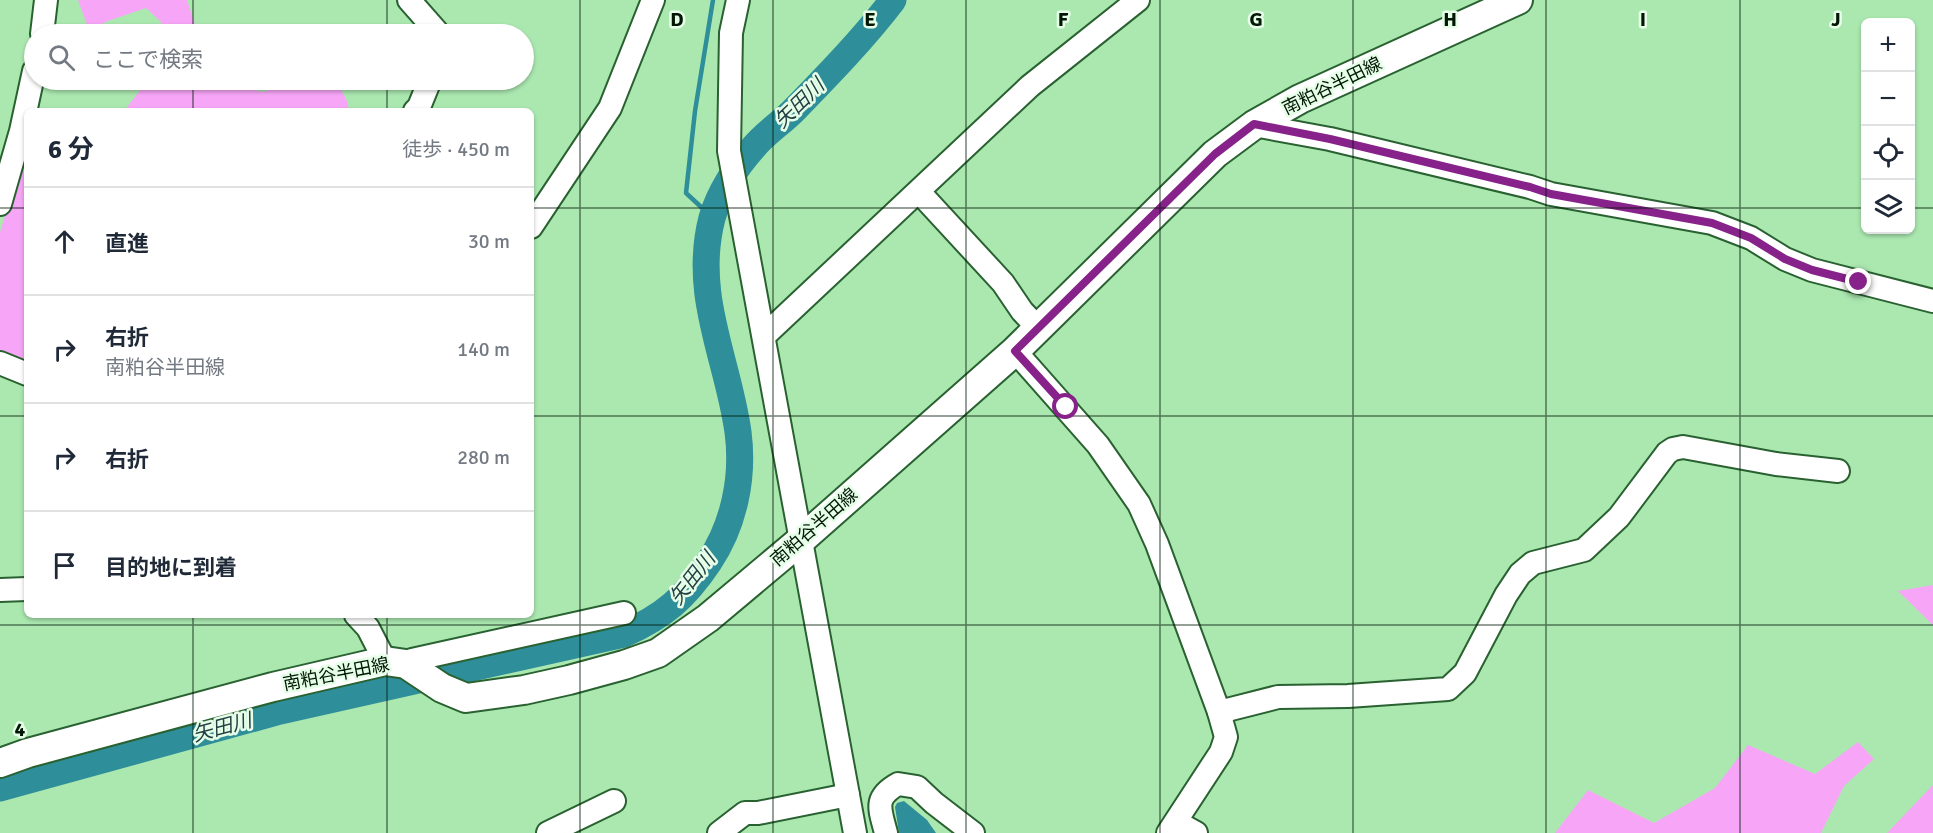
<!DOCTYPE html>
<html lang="ja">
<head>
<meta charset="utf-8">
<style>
  :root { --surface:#fff; --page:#f2f2f3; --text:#1f2937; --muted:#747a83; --line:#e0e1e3 }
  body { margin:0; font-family:Signika,"Noto Sans JP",sans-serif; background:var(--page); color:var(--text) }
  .controls { position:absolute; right:18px; top:18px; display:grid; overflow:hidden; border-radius:9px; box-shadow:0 2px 4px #0004 }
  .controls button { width:54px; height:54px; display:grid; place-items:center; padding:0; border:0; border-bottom:2px solid var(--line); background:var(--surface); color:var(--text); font:30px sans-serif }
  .stop { position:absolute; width:18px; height:18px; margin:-14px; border:4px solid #87228a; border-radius:50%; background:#fff }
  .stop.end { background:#87228a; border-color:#fff; box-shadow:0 2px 6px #0008 }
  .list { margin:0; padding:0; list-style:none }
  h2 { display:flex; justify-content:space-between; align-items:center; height:78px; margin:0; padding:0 24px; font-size:26px }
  h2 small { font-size:20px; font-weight:400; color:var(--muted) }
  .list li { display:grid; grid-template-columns:39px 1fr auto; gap:18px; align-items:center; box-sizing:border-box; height:108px; padding:0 24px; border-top:2px solid var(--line) }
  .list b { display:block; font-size:22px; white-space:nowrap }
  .list p { margin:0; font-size:20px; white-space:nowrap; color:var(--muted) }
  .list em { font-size:20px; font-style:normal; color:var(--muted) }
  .icon { flex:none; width:33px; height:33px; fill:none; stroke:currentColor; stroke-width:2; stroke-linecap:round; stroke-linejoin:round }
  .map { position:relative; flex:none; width:1933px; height:833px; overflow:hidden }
  .search { position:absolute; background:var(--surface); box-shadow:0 2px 4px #0004; left:24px; top:24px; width:510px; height:66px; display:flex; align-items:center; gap:15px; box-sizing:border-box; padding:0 21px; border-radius:33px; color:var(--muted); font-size:22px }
  .panel { position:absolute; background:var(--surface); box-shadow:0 2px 4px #0004; left:24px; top:108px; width:510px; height:510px; border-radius:9px }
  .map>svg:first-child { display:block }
  .green { fill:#f7a6f7 }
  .water { fill:#2e8e9a }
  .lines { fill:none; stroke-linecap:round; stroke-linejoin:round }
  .stream { stroke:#2e8e9a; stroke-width:4.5 }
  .river { stroke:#2e8e9a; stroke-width:27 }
  .minor-casing { stroke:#296131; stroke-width:26 }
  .major-casing { stroke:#296131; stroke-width:32 }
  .minor { stroke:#fff; stroke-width:22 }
  .major { stroke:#fff; stroke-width:28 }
  .route { stroke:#87228a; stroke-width:8 }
  .grid { fill:none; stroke:#021805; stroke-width:1.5; stroke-opacity:0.55 }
  .labels { text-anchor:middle; stroke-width:5; stroke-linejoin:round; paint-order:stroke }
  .street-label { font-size:18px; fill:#021805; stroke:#e6fee8 }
  .water-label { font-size:20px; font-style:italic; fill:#223f43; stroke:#e6fee8 }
  .grid-label { font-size:20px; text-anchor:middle; font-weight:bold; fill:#021805; stroke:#e6fee8; stroke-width:5; stroke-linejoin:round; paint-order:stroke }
</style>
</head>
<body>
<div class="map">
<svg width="1933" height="833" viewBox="0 0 1933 833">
  <rect width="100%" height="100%" fill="#abe8b0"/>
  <g class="green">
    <polygon points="78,0 187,0 198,34 159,34 161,22 146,8 108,21 89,30"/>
    <polygon points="148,80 217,80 263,92 296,80 336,80 347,101 349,111 124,111"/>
    <polygon points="27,145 27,363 0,355 0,232"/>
    <polygon points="1933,585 1933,625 1898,591"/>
    <polygon points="1858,742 1874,759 1844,786 1821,833 1555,833 1588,790 1654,823 1715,788 1748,745 1815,774"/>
    <polygon points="1933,785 1933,833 1887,833"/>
  </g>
  <polygon class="water" points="904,801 927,820 936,833 899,833 895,807 897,803"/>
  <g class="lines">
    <polyline class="stream" points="713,218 686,193 695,111 713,0"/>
    <path class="river" d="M0 788 280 711 624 634C664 616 685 598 709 562 734 525 744 477 738 432 728 359 692 295 712 218 719 193 736 167 753 148 765 133 783 122 796 108 830 73 864 38 893 0"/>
    <defs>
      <g id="minor">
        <polyline points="409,0 439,34"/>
        <polyline points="738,0 731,33 729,151 855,833"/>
        <polyline points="42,34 46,0"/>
        <polyline points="415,111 419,107 430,80"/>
        <polyline points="1254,125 1330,139 1530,187 1551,194 1712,223 1751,238 1785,259 1812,270 1933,301"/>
        <polyline points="919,192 1003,283 1022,311 1038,328"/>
        <polyline points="0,204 21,131 34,71"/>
        <polyline points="531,227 610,108 653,0"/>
        <polyline points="764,336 1030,86 1138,0"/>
        <polyline points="1015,351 1098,445 1139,504 1157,544 1219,712 1226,737 1221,752 1168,833"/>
        <polyline points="0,363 27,374"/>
        <polyline points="0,590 27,589"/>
        <polyline points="356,615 368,628 385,661"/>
        <polyline points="406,664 412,660 624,613"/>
        <polyline points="1219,712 1278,697 1348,696 1448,689 1465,673 1506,595 1520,574 1533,563 1584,550 1619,517 1667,453 1673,449 1683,447 1776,464 1838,471"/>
        <polyline points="1176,822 1196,833"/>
        <polyline points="548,833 614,801"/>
        <polyline points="719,833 745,813 758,813 848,795"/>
        <path d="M886 833C880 809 873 798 898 784L917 787 934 803 973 833"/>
      </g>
      <polyline id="major" points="0,763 28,753 273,687 385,661 406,664 442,688 466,698 524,690 569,680 624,665 658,653 708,618 801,540 1015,351 1215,154 1254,125 1300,99 1518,0"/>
    </defs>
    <use href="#minor" class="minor-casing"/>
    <use href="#major" class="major-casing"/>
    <use href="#minor" class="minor"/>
    <use href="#major" class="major"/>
  </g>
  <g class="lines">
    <polyline class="route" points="1066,407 1015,351 1215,154 1254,124 1330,139 1530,187 1551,194 1712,223 1751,238 1785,259 1812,270 1859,282"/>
  </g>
  <path class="grid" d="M193 0V34M387 0V34M580 0V833M773 0V833M966 0V833M1160 0V833M1353 0V833M1546 0V833M1740 0V833M193 80V111M387 80V111M0 208H27M531 208H1866M1910 208H1933M0 416H27M531 416H1933M193 615V833M387 615V833M0 625H1933"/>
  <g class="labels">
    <g class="street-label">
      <text transform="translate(1332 86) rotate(-26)" y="6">南粕谷半田線</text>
      <text transform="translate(814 527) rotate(-41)" y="6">南粕谷半田線</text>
      <text transform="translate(336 674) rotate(-11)" y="6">南粕谷半田線</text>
    </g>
    <g class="water-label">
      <text transform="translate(799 103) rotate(-44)" y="7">矢田川</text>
      <text transform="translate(692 578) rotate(-52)" y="7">矢田川</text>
      <text transform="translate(222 727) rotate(-15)" y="7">矢田川</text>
    </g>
  </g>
  <g class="grid-label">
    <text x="677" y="26">D</text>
    <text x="870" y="26">E</text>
    <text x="1063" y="26">F</text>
    <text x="1256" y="26">G</text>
    <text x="1450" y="26">H</text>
    <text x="1643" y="26">I</text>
    <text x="1836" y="26">J</text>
    <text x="20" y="736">4</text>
  </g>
</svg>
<div class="controls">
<button>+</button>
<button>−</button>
<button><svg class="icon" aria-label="locate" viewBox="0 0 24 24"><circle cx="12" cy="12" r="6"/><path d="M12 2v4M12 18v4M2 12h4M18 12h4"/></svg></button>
<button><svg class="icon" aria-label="layers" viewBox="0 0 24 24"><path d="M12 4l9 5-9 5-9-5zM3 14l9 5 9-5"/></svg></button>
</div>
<div class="stop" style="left:1066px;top:407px"></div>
<div class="stop end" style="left:1859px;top:282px"></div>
<div class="search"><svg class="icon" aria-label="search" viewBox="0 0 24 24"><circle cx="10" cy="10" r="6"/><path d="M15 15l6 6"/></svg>ここで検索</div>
<section class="panel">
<h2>6 分<small>徒歩 · 450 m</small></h2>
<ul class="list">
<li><svg class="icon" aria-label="ahead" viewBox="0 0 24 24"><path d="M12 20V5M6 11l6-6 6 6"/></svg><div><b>直進</b></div><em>30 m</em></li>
<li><svg class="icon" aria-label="right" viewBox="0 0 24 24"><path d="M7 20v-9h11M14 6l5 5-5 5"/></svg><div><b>右折</b><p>南粕谷半田線</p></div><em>140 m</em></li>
<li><svg class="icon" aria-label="right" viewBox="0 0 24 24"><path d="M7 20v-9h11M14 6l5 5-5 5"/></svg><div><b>右折</b></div><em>280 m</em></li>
<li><svg class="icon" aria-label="arrive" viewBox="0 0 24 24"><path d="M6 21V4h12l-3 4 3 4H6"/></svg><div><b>目的地に到着</b></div></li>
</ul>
</section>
</div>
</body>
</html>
